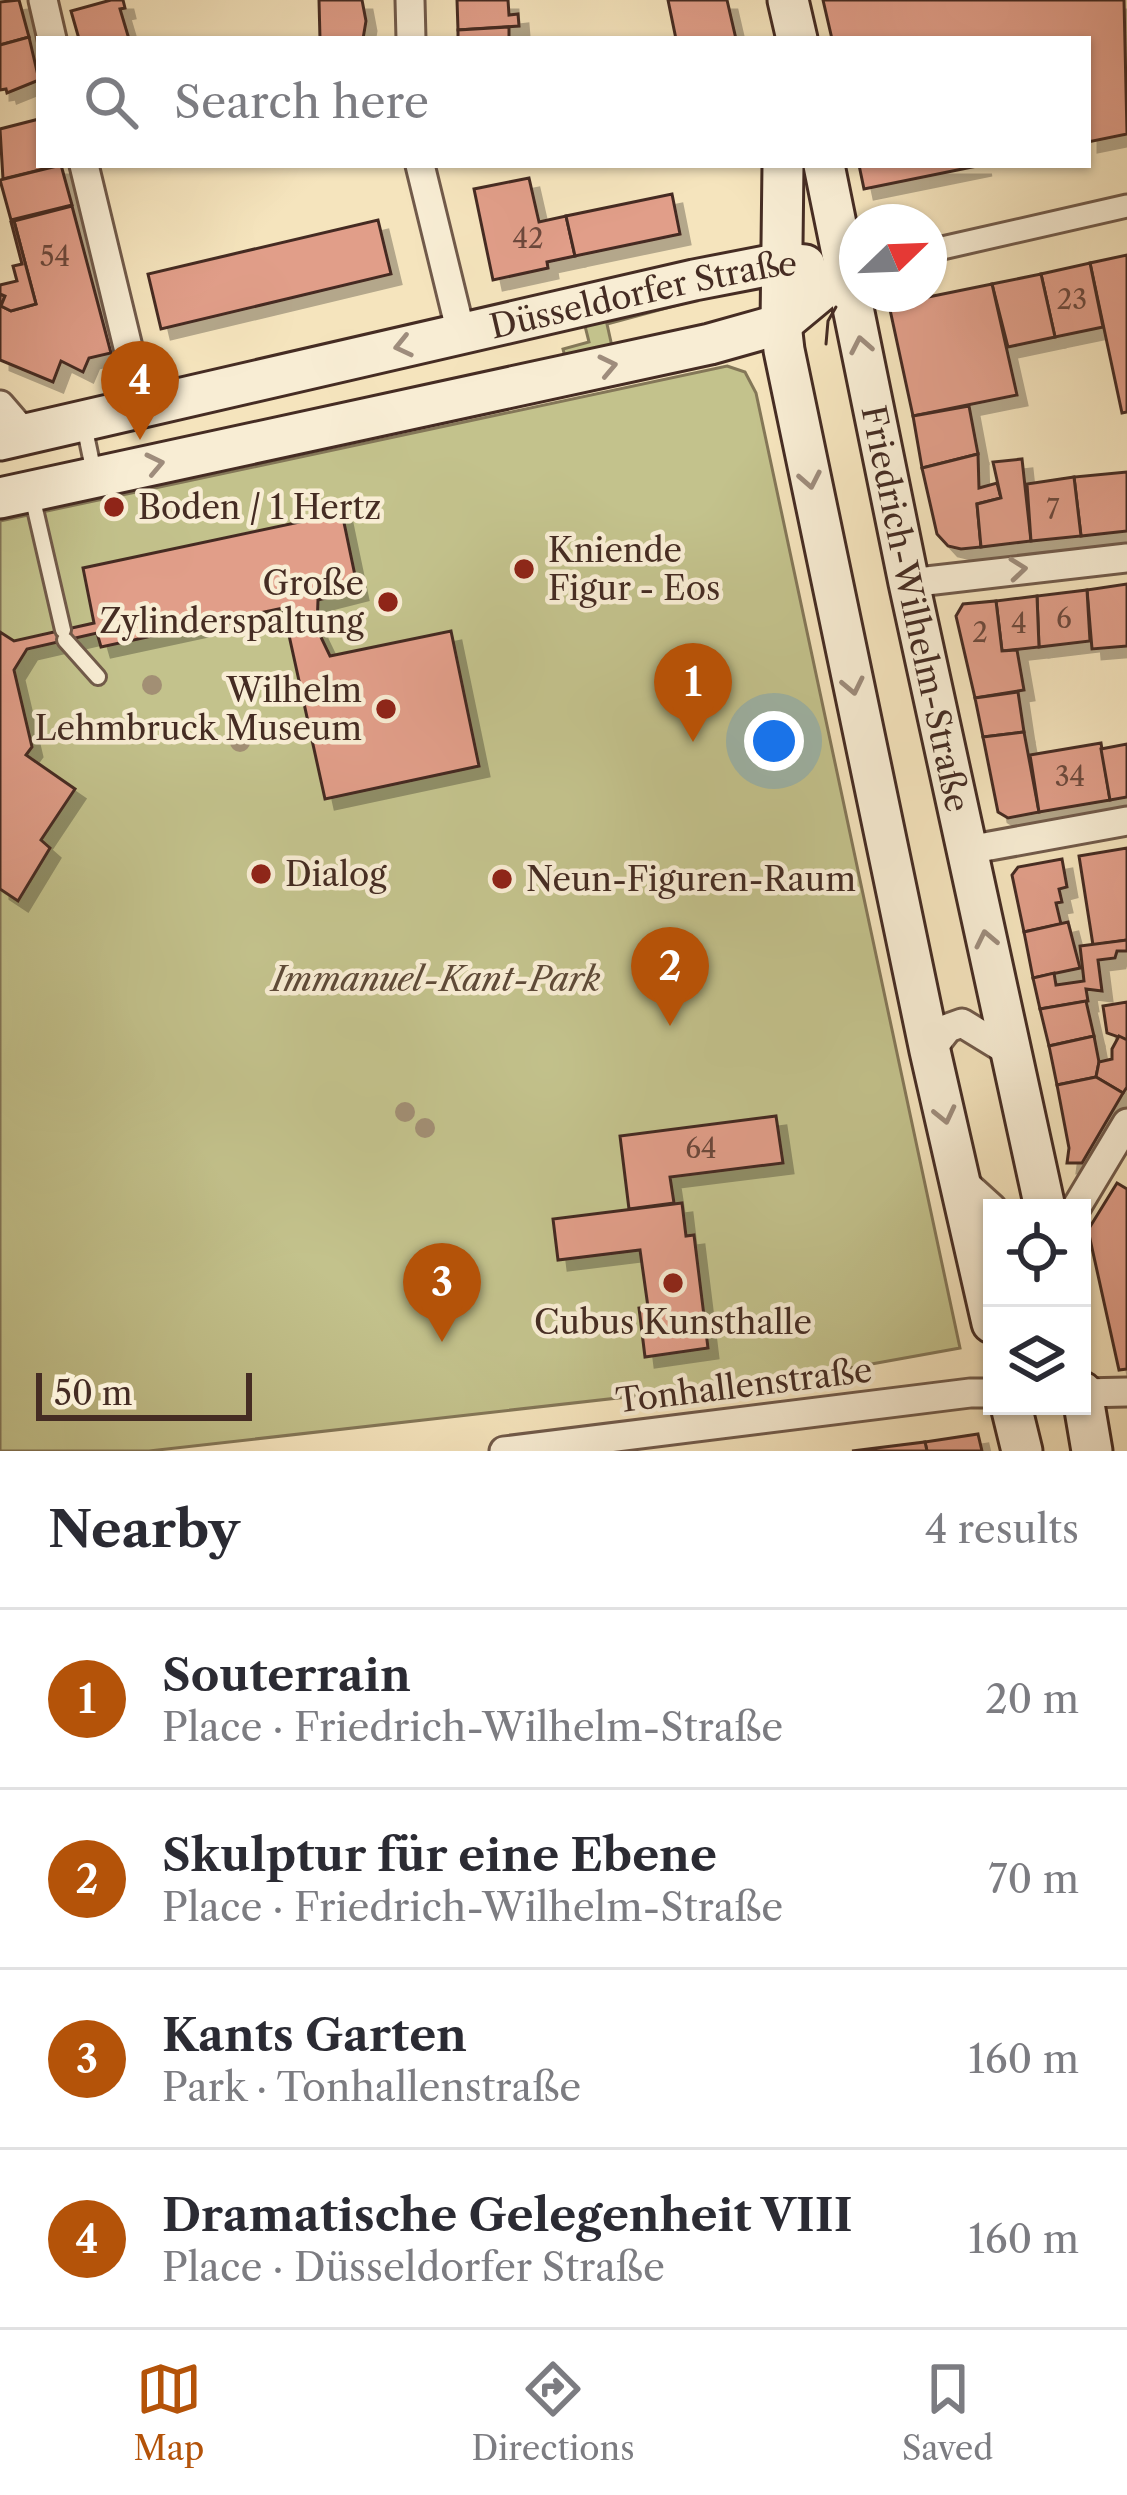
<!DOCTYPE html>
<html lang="en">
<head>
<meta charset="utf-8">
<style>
  :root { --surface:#fff; --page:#f7f7f7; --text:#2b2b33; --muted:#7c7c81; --line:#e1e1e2; --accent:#b45309 }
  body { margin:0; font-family:"Libre Caslon Text",serif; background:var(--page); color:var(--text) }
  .controls { position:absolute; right:36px; bottom:36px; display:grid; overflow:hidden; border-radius:0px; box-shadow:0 3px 9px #0004 }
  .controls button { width:108px; height:108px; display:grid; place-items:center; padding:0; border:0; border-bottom:3px solid var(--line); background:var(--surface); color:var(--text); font:60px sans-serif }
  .compass { position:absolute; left:839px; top:204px; width:108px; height:108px; border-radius:50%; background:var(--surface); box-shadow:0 3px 9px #0004; rotate:67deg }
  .scale { position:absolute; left:36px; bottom:30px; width:216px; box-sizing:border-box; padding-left:12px; border:6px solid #452c23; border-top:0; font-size:33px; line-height:42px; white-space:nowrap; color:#452c23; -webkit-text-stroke:9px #f8edd4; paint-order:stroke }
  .you { position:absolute; left:774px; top:741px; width:42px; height:42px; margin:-30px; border:9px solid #fff; border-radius:50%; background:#1a73e8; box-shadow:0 0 0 18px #1a73e833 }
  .badge { display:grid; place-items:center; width:78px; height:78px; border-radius:50%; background:var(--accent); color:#fff; font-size:39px; font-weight:700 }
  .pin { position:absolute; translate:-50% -99px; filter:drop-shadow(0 3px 6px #0008) }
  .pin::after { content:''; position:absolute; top:63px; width:42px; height:36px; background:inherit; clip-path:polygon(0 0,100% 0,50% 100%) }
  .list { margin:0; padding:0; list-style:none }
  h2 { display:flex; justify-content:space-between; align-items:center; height:156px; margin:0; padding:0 48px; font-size:51px }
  h2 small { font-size:39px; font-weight:400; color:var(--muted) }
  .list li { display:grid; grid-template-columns:78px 1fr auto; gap:36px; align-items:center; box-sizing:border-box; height:180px; padding:0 48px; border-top:3px solid var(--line) }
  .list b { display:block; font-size:45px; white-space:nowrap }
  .list p { margin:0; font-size:39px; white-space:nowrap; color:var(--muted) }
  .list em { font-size:39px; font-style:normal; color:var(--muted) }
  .icon { flex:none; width:66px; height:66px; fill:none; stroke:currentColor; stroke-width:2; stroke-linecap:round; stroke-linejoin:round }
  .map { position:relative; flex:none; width:1127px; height:1451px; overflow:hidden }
  .search { position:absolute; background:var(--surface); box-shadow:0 3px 9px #0004; left:36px; right:36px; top:36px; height:132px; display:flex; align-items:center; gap:30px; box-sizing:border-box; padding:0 42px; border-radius:0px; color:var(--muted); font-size:45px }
  .sheet { height:876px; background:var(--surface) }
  nav { display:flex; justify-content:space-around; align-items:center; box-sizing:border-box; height:168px; border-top:3px solid var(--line); background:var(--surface); font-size:33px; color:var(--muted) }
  nav a { display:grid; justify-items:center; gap:6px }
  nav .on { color:var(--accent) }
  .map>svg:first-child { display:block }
  .green { fill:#c3c28c; stroke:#847758; stroke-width:3 }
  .building { fill:#e19e89; stroke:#452c23; stroke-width:3; filter:url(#shadow) }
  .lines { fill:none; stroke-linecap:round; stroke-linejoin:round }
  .service-casing { stroke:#715a4a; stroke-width:20 }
  .pedestrian-casing { stroke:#715a4a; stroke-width:27 }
  .minor-casing { stroke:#715a4a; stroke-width:33 }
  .secondary-casing { stroke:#452c23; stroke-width:45 }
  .service { stroke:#f8edd4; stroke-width:14 }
  .pedestrian { stroke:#f8edd4; stroke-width:21 }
  .minor { stroke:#f8edd4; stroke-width:27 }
  .secondary { stroke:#f8edd4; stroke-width:39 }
  .tram { stroke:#452c23; stroke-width:3 }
  .tree { fill:#a28f74 }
  .oneway { stroke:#9e8c7c }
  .poi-dot { fill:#8f2418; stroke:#f8edd4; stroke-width:4.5 }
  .labels { text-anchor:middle; stroke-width:9; stroke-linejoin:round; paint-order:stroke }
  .number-label { font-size:27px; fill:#6c483c }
  .street-label { font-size:33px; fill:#452c23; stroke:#f8edd4 }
  .poi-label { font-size:33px; fill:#452c23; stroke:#f8edd4; text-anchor:start }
  .park-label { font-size:33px; font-style:italic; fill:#5e4a38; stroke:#f8edd4 }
</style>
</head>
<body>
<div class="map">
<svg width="1127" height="1451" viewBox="0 0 1127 1451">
  <defs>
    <filter id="shadow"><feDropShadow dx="10" dy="10" stdDeviation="0" flood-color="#0004"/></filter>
  </defs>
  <rect width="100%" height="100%" fill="#f5e4bd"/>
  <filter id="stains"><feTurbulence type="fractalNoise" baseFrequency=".00167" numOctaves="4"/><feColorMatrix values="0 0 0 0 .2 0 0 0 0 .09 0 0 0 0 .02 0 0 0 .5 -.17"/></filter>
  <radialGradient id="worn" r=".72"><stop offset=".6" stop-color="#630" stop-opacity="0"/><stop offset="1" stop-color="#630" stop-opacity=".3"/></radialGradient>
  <g class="green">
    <polygon points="691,290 693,301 607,324 613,351 566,361 563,349 589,342 583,318"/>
    <polygon points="727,366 745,372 756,393 960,1348 794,1378 149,1451 0,1451 0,521"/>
  </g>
  <g class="building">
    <polygon points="19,0 29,37 0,45 0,2"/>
    <polygon points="111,0 123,0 125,8 120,9 129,39 79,39 71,11"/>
    <polygon points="319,0 362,0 366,21 363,39 320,39"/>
    <polygon points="457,0 508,0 509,15 518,14 519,26 458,30"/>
    <polygon points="668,0 727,0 736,39 676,39"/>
    <polygon points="823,0 1124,0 1127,134 1088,142 1088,39 832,39"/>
    <polygon points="509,27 509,39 458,39 458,30"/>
    <polygon points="29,37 39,80 7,93 6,89 0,90 0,45"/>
    <polygon points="39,119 39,165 60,165 3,179 0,129"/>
    <polygon points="61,165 72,205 11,220 0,180"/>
    <polygon points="859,165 982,165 864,189"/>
    <polygon points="529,178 539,222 566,216 575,256 547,262 548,268 493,280 474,189"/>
    <polygon points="672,194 680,234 575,256 566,216"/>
    <polygon points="72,206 111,353 89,358 83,372 61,361 53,382 0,360 0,294 5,296 1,306 11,311 36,304 14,221"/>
    <polygon points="378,220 391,274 161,329 148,274"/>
    <polygon points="14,221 36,304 11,311 1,306 5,296 0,294 0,285 17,281 13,266 22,264 11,222"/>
    <polygon points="1127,255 1127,412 1122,413 1090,263"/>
    <polygon points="1090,263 1103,327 1055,337 1041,274"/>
    <polygon points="1041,274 1055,337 1008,347 992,284"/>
    <polygon points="992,284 1017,395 913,416 889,305"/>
    <polygon points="969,406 978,454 922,468 913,416"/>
    <polygon points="978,454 979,488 997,483 1001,498 977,504 981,547 961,549 948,546 937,534 922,468"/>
    <polygon points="1022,459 1031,541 981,547 977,504 1001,498 993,462"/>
    <polygon points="1127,472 1127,531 1081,536 1074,477"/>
    <polygon points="1074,477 1081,536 1031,541 1027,484"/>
    <polygon points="342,513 358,590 318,600 317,629 330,656 451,631 479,766 325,799 283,608 101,647 97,633 27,649 14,670 32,747 26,755 75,789 41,840 50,848 18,901 0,889 0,632 14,641 94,623 83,568"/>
    <polygon points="1127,584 1127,646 1092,649 1087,590"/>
    <polygon points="1087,590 1090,641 1039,647 1037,596"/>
    <polygon points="1037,596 1039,647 1002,651 996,601"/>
    <polygon points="996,601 1002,651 1017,650 1024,690 975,698 956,616 963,604"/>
    <polygon points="1018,692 1024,732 983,737 975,698"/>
    <polygon points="1024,732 1039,812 1008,818 998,812 983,737"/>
    <polygon points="1101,743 1110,800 1039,812 1030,755"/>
    <polygon points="1127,744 1127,797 1110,800 1101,749"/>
    <polygon points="1127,848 1127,940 1093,945 1079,856"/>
    <polygon points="1062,859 1067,887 1059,889 1062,902 1056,903 1061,924 1024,932 1012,875 1018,867"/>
    <polygon points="1068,922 1080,968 1033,978 1024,932"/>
    <polygon points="1127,940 1127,951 1117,951 1115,958 1098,960 1102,991 1086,989 1088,1001 1040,1009 1033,978 1054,973 1056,985 1084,981 1080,946"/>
    <polygon points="1086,1001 1094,1036 1049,1046 1040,1009"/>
    <polygon points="1127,1002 1127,1040 1107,1033 1103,1006"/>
    <polygon points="1094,1036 1099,1062 1096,1077 1057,1085 1049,1046"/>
    <polygon points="1119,1036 1127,1040 1127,1087 1123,1093 1096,1077 1099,1062 1112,1059 1112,1049"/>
    <polygon points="1096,1077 1123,1093 1082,1163 1067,1163 1069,1148 1057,1085"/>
    <polygon points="776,1116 783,1163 670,1177 674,1203 629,1209 620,1136"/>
    <polygon points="1117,1183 1127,1189 1127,1369 1119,1370 1088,1230"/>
    <polygon points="682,1203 686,1236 694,1235 708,1348 645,1357 639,1308 648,1307 640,1250 558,1260 553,1219"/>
    <polygon points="978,1434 982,1451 927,1451 925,1442"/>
    <polygon points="925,1442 927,1451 852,1451"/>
  </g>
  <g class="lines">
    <defs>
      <g id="service">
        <polyline points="84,425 94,473"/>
        <polyline points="32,496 63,630"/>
        <polyline points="65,640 98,677"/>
      </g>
      <polyline id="pedestrian" points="929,251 1127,206"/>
      <g id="minor">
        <polyline points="43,0 52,39"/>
        <polyline points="410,0 411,39"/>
        <polyline points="84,165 142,405"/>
        <polyline points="420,165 461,333"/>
        <polyline points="0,405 25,434"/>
        <polyline points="909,583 1127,558"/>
        <polyline points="968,850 1127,821"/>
        <polyline points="930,1051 948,1028 962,1023 1011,1053"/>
        <polyline points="960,1179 992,1208"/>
        <polyline points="1076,1208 1127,1123"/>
        <polyline points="1082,1393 1127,1392"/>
        <polyline points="504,1451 970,1393 992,1393"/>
      </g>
      <g id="secondary">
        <polyline points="788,0 797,39"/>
        <polyline points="783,165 781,324 784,350 930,1051 992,1323"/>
        <path id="s1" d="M824 165 909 583 1045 1208"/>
        <path id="s2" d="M0 440 694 280 782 263 805 265"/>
        <polyline points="0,498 710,344 781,324 846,270"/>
        <polyline points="1082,1392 1092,1451"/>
        <polyline points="1011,1406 1022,1451"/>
      </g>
    </defs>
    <use href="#service" class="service-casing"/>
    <use href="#pedestrian" class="pedestrian-casing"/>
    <use href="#minor" class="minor-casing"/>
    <use href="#secondary" class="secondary-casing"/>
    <use href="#service" class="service"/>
    <use href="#pedestrian" class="pedestrian"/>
    <use href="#minor" class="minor"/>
    <use href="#secondary" class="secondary"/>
    <polyline class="tram" points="826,344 828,321 836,307"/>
  </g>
  <g class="tree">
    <circle cx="152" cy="685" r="10"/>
    <circle cx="240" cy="742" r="10"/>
    <circle cx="405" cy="1112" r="10"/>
    <circle cx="425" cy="1128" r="10"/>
  </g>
  <defs><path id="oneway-chevron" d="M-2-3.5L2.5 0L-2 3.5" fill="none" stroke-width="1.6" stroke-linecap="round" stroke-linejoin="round" transform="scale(3)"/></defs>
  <g class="oneway">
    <use href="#oneway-chevron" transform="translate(861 345) rotate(-101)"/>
    <use href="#oneway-chevron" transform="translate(403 346) rotate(167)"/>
    <use href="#oneway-chevron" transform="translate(608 366) rotate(-12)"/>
    <use href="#oneway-chevron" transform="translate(155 464) rotate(-12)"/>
    <use href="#oneway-chevron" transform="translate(810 480) rotate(79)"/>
    <use href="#oneway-chevron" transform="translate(1018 569) rotate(-6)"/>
    <use href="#oneway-chevron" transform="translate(853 686) rotate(78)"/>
    <use href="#oneway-chevron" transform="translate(986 939) rotate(-102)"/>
    <use href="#oneway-chevron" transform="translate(945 1115) rotate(77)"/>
  </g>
  <g class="poi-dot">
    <circle cx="114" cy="507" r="12"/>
    <circle cx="524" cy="569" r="12"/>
    <circle cx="388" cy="602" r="12"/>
    <circle cx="386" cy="709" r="12"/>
    <circle cx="261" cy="874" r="12"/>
    <circle cx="502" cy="879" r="12"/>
    <circle cx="673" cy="1283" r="12"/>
  </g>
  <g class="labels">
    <g class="number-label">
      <text x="528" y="248">42</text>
      <text x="55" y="266">54</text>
      <text x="1072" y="309">23</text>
      <text x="1053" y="519">7</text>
      <text x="1064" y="628">6</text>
      <text x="1019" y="633">4</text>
      <text x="980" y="642">2</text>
      <text x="1070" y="786">34</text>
      <text x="701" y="1158">64</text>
    </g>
    <g class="street-label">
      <text dy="12" stroke="none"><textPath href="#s2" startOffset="660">Düsseldorfer Straße</textPath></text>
      <text dy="12" stroke="none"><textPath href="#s1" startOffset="453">Friedrich-Wilhelm-Straße</textPath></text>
      <text transform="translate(744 1385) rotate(-7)" y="12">Tonhallenstraße</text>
    </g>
    <g class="poi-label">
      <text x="138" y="519">Boden / 1 Hertz</text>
      <text x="548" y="562">Kniende<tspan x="548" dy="38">Figur - Eos</tspan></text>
      <text x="364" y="595" text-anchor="end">Große<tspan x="364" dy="38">Zylinderspaltung</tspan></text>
      <text x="362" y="702" text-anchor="end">Wilhelm<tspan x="362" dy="38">Lehmbruck Museum</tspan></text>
      <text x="285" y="886">Dialog</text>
      <text x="526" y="891">Neun-Figuren-Raum</text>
      <text x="673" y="1334" text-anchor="middle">Cubus Kunsthalle</text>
    </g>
    <g class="park-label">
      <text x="436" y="991">Immanuel-Kant-Park</text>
    </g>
  </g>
  <rect width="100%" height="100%" filter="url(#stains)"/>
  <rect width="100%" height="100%" fill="url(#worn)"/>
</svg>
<div class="controls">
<button><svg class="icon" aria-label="locate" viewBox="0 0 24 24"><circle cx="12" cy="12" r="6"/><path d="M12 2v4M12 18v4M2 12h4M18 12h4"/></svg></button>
<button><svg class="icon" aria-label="layers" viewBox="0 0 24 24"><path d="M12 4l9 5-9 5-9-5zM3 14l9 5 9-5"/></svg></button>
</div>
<svg class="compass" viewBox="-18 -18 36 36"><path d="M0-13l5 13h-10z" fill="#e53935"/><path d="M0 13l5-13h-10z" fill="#7c7c81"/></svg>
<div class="scale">50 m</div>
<div class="you"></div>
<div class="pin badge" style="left:693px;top:742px">1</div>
<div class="pin badge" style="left:670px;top:1026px">2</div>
<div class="pin badge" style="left:442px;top:1342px">3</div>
<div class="pin badge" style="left:140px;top:440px">4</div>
<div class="search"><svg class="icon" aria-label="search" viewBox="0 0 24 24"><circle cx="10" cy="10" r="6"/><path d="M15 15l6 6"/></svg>Search here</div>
</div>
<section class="sheet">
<h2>Nearby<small>4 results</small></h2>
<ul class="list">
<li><span class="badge">1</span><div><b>Souterrain</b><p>Place · Friedrich-Wilhelm-Straße</p></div><em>20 m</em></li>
<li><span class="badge">2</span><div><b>Skulptur für eine Ebene</b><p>Place · Friedrich-Wilhelm-Straße</p></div><em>70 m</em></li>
<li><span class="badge">3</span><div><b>Kants Garten</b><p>Park · Tonhallenstraße</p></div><em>160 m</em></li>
<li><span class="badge">4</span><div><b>Dramatische Gelegenheit VIII</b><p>Place · Düsseldorfer Straße</p></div><em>160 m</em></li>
</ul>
</section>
<nav>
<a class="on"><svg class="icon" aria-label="map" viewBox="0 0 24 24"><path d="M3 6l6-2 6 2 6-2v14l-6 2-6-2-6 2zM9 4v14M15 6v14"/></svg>Map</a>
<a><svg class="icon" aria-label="directions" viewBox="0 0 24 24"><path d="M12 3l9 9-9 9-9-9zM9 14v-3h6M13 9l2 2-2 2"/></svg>Directions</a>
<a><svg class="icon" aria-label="saved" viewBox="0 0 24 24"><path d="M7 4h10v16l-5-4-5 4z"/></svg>Saved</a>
</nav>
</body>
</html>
